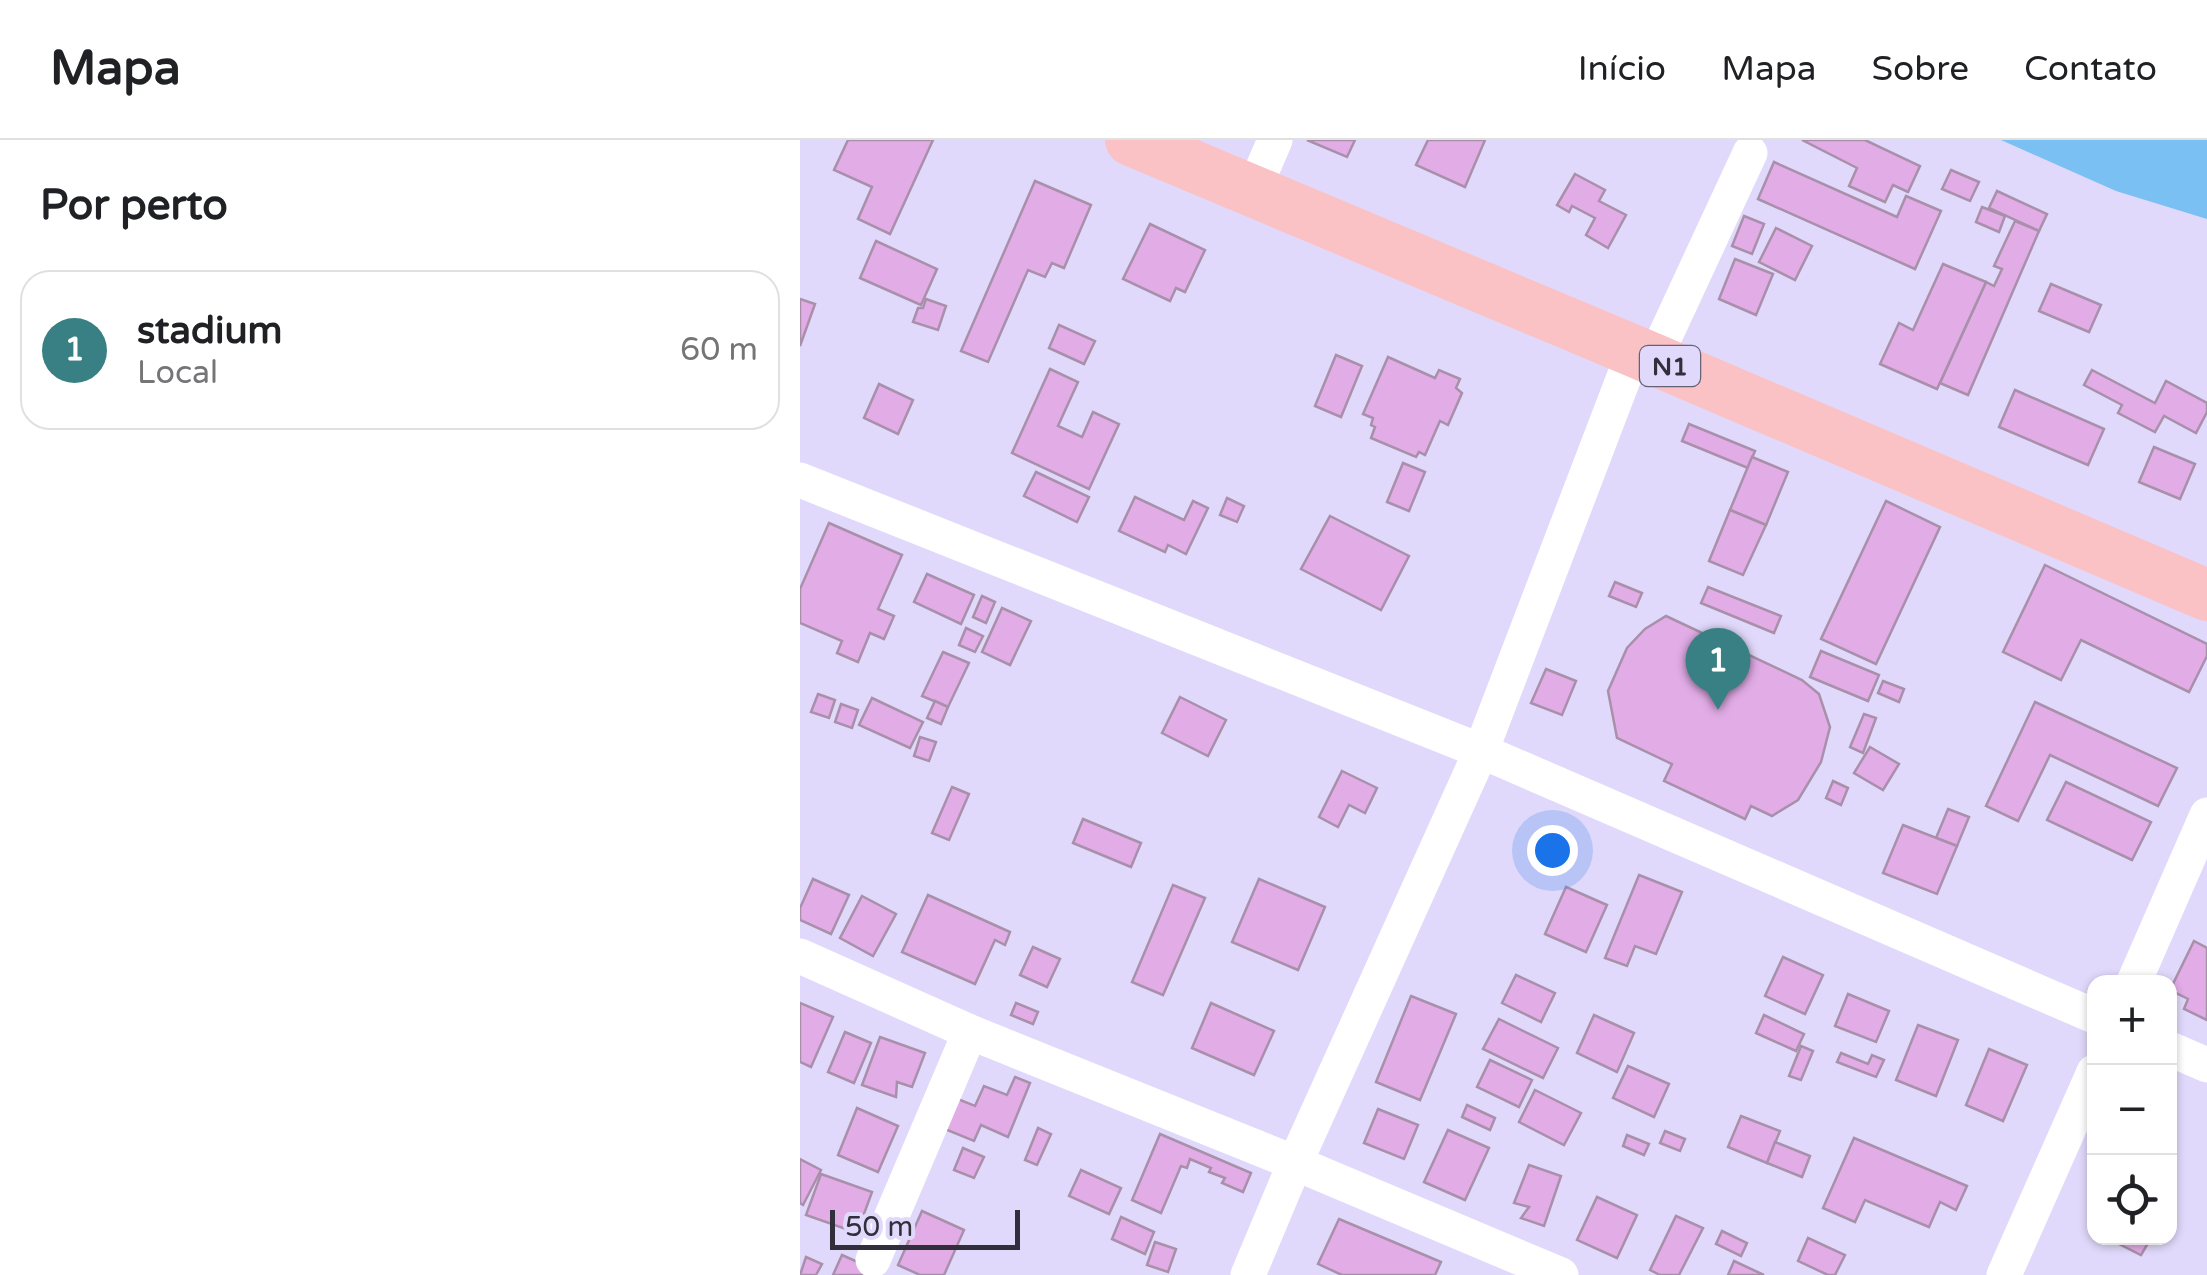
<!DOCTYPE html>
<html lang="pt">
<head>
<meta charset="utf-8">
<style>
  :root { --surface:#fff; --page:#f2f2f2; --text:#202124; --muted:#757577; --line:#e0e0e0; --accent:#388083 }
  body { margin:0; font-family:"Varela Round",sans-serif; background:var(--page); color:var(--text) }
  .controls { position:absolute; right:30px; bottom:30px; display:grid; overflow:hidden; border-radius:20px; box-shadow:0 2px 8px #0004 }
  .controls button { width:90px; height:90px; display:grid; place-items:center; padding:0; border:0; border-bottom:2px solid var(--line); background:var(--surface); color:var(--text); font:50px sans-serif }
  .scale { position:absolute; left:30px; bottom:25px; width:190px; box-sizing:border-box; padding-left:10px; border:5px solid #322f3c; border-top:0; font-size:28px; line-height:35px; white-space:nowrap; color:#322f3c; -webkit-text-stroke:8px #e1d9fb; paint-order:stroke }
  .you { position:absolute; left:752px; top:710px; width:35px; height:35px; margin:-25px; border:8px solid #fff; border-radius:50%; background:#1a73e8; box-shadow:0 0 0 15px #1a73e833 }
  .badge { display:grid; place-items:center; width:65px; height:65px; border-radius:50%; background:var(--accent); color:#fff; font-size:32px; font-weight:700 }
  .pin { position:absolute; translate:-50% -82px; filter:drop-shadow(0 2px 5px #0008) }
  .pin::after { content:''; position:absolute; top:52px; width:35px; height:30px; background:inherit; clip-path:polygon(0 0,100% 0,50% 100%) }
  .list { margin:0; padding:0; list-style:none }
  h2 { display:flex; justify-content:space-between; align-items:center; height:130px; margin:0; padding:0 40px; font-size:42px }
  h2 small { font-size:32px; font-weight:400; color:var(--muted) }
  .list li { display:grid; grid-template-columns:65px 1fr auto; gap:30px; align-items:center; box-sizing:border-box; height:160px; margin:0 20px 20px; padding:0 20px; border:2px solid var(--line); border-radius:30px }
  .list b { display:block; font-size:38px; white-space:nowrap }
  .list p { margin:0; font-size:32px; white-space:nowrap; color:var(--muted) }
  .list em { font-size:32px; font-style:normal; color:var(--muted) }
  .icon { flex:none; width:55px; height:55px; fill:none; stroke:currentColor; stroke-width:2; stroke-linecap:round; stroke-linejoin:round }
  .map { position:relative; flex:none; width:1407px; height:1135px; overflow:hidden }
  header { display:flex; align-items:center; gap:60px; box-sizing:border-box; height:140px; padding:0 50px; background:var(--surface); border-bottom:2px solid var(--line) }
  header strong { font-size:48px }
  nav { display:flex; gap:55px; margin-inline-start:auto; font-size:35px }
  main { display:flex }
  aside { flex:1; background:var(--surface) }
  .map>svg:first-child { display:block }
  .water { fill:#7bc0f3 }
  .building { fill:#e2ace7; stroke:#a990aa; stroke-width:2.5 }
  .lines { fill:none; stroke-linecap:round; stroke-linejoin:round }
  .minor { stroke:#fff; stroke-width:35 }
  .highway { stroke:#fac2c5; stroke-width:52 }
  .labels { text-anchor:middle; stroke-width:10; stroke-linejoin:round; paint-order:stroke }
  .shield { fill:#e1d9fb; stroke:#666275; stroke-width:2.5 }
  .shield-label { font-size:25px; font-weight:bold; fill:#322f3c }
</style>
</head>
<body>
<header>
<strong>Mapa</strong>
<nav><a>Início</a><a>Mapa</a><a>Sobre</a><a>Contato</a></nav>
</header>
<main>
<aside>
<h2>Por perto<small></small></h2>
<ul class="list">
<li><span class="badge">1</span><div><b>stadium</b><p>Local</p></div><em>60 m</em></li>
</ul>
</aside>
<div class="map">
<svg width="1407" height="1135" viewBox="0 0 1407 1135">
  <rect width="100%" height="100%" fill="#e1d9fb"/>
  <polygon class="water" points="1201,0 1407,0 1407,79 1316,51"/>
  <g class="building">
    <polygon points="48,0 133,0 90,94 58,79 72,47 34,30"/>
    <polygon points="507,0 555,0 547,17"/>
    <polygon points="628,0 685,0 665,47 616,25"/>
    <polygon points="1002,0 1065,0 1120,26 1108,52 1093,45 1085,62 1049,46 1057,28"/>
    <polygon points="974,22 1097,77 1106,56 1141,71 1115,129 958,59"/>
    <polygon points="1151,30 1179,42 1170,61 1142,49"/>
    <polygon points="775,34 805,50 799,61 826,75 808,108 786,95 795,78 772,66 769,72 757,65"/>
    <polygon points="235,41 291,65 264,128 252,123 245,137 228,130 188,222 161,211"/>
    <polygon points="1197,51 1247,74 1239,91 1189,68"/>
    <polygon points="1182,67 1205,76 1199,92 1176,82"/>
    <polygon points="944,76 964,84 952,114 932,106"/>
    <polygon points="1215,81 1239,91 1168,255 1140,243 1186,142 1194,146 1202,129 1194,126"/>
    <polygon points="350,84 405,110 385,152 376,148 370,161 323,139"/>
    <polygon points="976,88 1012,106 995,140 959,122"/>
    <polygon points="76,101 137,129 121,165 60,138"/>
    <polygon points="935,119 973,134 956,175 919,159"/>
    <polygon points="1143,124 1186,142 1137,249 1080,224 1099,183 1113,190"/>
    <polygon points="1251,144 1301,165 1289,192 1239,171"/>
    <polygon points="0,159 15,164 0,206"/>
    <polygon points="126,159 146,166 138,190 113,182 118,168 123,168"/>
    <polygon points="259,185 295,201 284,224 249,208"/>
    <polygon points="536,215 562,226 541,277 515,266"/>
    <polygon points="588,217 635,238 639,230 660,239 656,248 662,253 648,285 640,281 625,315 619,312 616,317 571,298 575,287 571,285 573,278 563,274"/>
    <polygon points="250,229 278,242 258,286 282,297 293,272 319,284 289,349 212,313"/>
    <polygon points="1292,230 1355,263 1366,241 1407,263 1407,272 1396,293 1364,276 1355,292 1318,273 1322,265 1284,245"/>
    <polygon points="79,244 113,260 98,294 64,278"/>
    <polygon points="1215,250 1304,289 1288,325 1199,287"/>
    <polygon points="889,284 955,311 948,328 882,301"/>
    <polygon points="1354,307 1395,324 1380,359 1339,342"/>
    <polygon points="952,317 988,332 966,385 930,370"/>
    <polygon points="603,323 625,332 609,371 587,362"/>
    <polygon points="236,332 289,357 277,382 224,356"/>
    <polygon points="335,357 384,380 393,361 408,368 386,414 368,405 365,412 319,391"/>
    <polygon points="427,358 444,366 437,382 420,375"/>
    <polygon points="1086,361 1140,387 1076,524 1021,499"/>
    <polygon points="930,370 966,385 943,435 909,421"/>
    <polygon points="530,376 609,416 581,470 501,429"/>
    <polygon points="29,383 102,415 78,469 94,476 84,499 70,493 58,522 37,513 42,501 0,483 0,449"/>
    <polygon points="1245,425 1407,504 1407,516 1389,552 1281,500 1261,540 1203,512"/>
    <polygon points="127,434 174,455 161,484 114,462"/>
    <polygon points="815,442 842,453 836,467 809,456"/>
    <polygon points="908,447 981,476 974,493 901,463"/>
    <polygon points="182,456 195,462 186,483 173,477"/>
    <polygon points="202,468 231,481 210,525 182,512"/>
    <polygon points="866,476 1002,540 1019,554 1030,587 1021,622 998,660 972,676 951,666 945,679 864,641 872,624 817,598 808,551 827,508 845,489"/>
    <polygon points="166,488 183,496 175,512 159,505"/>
    <polygon points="1021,511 1079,535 1068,561 1010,537"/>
    <polygon points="143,512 169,523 148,567 122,556"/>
    <polygon points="746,529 776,541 762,575 731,563"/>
    <polygon points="1083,541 1104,549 1099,562 1078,553"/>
    <polygon points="18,554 35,560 29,578 11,572"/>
    <polygon points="380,557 426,580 408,616 362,593"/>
    <polygon points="72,558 123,582 110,608 59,585"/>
    <polygon points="135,561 148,567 141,584 127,578"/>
    <polygon points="1235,562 1377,628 1358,666 1250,615 1218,681 1186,666"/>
    <polygon points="41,564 58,570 52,588 35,582"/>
    <polygon points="1064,574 1076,578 1063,613 1050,607"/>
    <polygon points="120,597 136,602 129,621 114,616"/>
    <polygon points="1070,607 1099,624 1083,650 1054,633"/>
    <polygon points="542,631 577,648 565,673 549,665 538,687 519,677"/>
    <polygon points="1033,641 1048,648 1041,665 1026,658"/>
    <polygon points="1266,642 1351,682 1332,720 1247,680"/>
    <polygon points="152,647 169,654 149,700 132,693"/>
    <polygon points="1148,669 1169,677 1157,706 1136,698"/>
    <polygon points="283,679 341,703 331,727 273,703"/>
    <polygon points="1103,685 1157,706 1137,754 1083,733"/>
    <polygon points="839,735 882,752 856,814 835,806 827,826 805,818"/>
    <polygon points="13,739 49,755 31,794 0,780 0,768"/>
    <polygon points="459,739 525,767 498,830 432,802"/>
    <polygon points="373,745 405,758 363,855 332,842"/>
    <polygon points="766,747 807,765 786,812 745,794"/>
    <polygon points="128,755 210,792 205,805 195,800 175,844 102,812"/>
    <polygon points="62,756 96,774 73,816 40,798"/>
    <polygon points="1394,801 1407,808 1407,880 1384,869 1388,859 1370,850"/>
    <polygon points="233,807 260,819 247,847 220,835"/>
    <polygon points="983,817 1023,835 1005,874 965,856"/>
    <polygon points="716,835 755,853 741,882 702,863"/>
    <polygon points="1048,854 1089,871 1076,902 1035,886"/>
    <polygon points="611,856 656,874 620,960 576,942"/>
    <polygon points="0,863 33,877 11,927 0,922"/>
    <polygon points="216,863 238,872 233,884 211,875"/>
    <polygon points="411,863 474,891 454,935 392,908"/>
    <polygon points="794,875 834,893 817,932 777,913"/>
    <polygon points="964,875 1004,894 996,911 956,893"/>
    <polygon points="699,879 758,908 743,938 683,909"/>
    <polygon points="1118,885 1158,900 1136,956 1096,940"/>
    <polygon points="45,892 71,903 54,943 28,932"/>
    <polygon points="80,897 125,913 112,947 97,942 96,957 62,945"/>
    <polygon points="1001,906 1013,911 1001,940 989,936"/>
    <polygon points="1189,909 1227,925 1203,981 1166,965"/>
    <polygon points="1041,913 1068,924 1072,915 1084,920 1076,937 1037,922"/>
    <polygon points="690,920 732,940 719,967 677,947"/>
    <polygon points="828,926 869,944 854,977 813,958"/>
    <polygon points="215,937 230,943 208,997 181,985 174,1001 140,987 153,957 175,966 184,946 207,955"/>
    <polygon points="735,950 781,973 764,1005 719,982"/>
    <polygon points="667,965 695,978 690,990 662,977"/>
    <polygon points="57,968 98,986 78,1032 38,1015"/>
    <polygon points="578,969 618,985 604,1019 564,1003"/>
    <polygon points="941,976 980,991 967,1023 928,1007"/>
    <polygon points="238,988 251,994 237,1025 225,1020"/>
    <polygon points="648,990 689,1008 665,1060 624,1042"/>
    <polygon points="865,991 885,999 880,1011 860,1003"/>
    <polygon points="360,994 451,1033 443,1052 422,1043 425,1038 409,1032 411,1028 390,1019 387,1028 381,1026 361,1073 332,1060"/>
    <polygon points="827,995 849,1004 844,1015 823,1006"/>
    <polygon points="1054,998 1167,1046 1156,1070 1140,1062 1129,1087 1065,1060 1055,1082 1023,1068"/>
    <polygon points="975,1002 1010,1016 1002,1037 967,1023"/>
    <polygon points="163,1008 184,1017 174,1038 154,1030"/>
    <polygon points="0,1019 21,1030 3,1065 0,1063"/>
    <polygon points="729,1025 761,1036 744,1086 721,1078 729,1067 714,1063"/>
    <polygon points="281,1030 321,1048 309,1074 269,1056"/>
    <polygon points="21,1034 72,1052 57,1093 6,1075"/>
    <polygon points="797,1057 837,1075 817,1118 777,1100"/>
    <polygon points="122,1071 164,1090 144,1135 120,1135 98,1125"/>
    <polygon points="876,1076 903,1088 879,1135 860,1135 850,1130"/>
    <polygon points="321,1077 354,1092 345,1114 312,1099"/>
    <polygon points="539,1079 641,1122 635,1135 542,1135 518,1124"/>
    <polygon points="922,1091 947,1103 941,1116 916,1104"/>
    <polygon points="1008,1098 1045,1115 1035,1135 1028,1135 998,1121"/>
    <polygon points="1322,1098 1351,1098 1341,1115 1319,1104"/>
    <polygon points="355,1102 376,1109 368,1132 347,1125"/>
    <polygon points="42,1115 71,1128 68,1135 33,1135"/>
    <polygon points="6,1117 22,1124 16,1135 0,1135"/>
    <polygon points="934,1121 964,1135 928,1135"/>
  </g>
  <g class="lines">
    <g class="minor">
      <polyline points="453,51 475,0"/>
      <polyline points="854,220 950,13"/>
      <polyline points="0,340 681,611 1294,876"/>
      <polyline points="0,816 170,892 495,1023 761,1135"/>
      <polyline points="1334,842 1407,675"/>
      <polyline points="1370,909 1407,925"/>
      <polyline points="73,1120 170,892"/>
      <polyline points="448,1135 495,1023 681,611 834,211"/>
      <polyline points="1204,1135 1294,932"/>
    </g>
    <polyline class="highway" points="331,0 834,211 1407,455"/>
  </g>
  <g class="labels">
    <rect class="shield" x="840" y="206" width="60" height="40" rx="8"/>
    <g class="shield-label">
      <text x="870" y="235">N1</text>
    </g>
  </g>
</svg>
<div class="controls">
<button>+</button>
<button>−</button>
<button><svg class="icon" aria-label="locate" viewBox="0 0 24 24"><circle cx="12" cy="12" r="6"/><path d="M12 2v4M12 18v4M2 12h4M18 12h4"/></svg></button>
</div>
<div class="scale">50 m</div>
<div class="you"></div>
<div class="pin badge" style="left:918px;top:570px">1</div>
</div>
</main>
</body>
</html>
